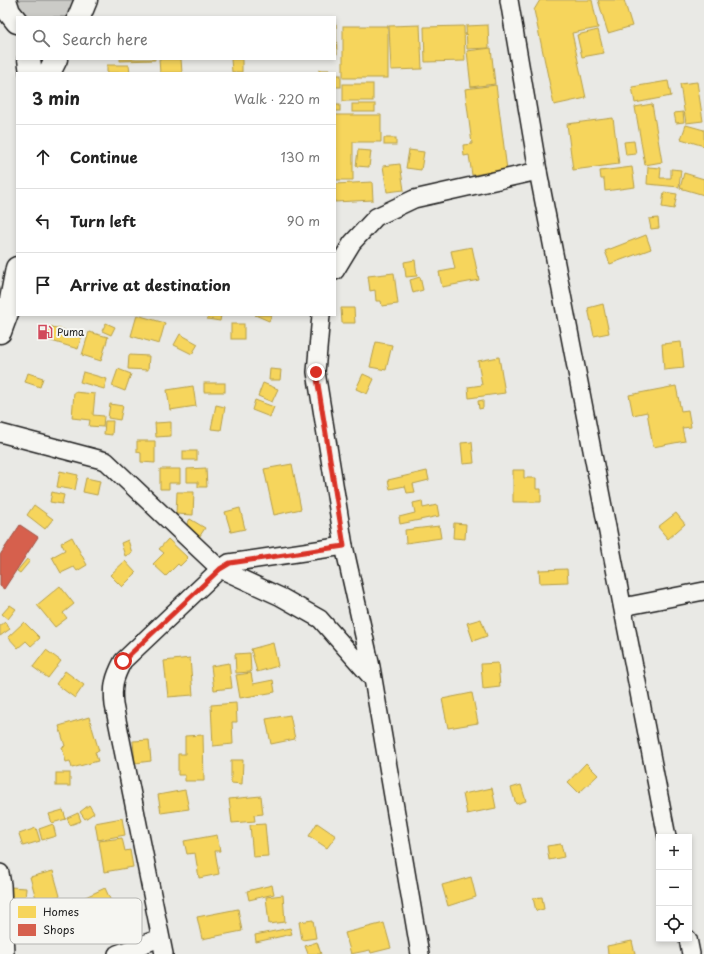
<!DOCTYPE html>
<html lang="en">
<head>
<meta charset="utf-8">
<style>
  :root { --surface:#fff; --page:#f2f2f2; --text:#222; --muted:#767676; --line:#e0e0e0 }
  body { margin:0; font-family:"Playpen Sans",sans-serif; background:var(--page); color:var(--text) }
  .controls { position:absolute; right:12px; bottom:12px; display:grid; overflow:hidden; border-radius:0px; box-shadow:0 2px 6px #0003 }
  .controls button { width:36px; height:36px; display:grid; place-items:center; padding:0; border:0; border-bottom:1px solid var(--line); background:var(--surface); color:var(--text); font:20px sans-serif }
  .stop { position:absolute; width:12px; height:12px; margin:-9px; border:3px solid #d93025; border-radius:50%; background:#fff }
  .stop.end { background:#d93025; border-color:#fff; box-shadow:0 1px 4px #0008 }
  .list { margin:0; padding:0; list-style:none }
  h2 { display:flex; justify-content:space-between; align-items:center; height:52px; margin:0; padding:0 16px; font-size:17px }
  h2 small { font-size:13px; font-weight:400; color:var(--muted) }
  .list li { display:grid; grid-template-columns:26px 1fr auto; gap:12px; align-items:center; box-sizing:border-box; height:64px; padding:0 16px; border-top:1px solid var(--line) }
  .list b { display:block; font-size:15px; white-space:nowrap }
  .list em { font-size:13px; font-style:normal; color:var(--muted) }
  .icon { flex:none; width:22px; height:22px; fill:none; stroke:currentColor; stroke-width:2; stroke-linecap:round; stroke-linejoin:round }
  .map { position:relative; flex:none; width:704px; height:954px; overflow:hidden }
  .search { position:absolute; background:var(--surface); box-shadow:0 2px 6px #0003; left:16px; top:16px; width:320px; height:44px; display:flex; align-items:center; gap:10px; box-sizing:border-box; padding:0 14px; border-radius:0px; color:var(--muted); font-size:15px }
  .panel { position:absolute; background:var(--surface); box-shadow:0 2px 6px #0003; left:16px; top:72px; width:320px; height:244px; border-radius:0px }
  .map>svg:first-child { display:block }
  .green { fill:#cbcbc7; stroke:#747472 }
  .homes { fill:#f6d55c; stroke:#b59e49 }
  .shops { fill:#d6604d; stroke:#9e4c3e }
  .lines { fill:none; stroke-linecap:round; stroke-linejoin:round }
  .minor-casing { stroke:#1c1c1c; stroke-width:20 }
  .highway-casing { stroke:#1c1c1c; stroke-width:25 }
  .minor { stroke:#f6f6f2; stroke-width:17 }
  .highway { stroke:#f6f6f2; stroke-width:22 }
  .route { stroke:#d93025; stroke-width:5 }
  .labels { text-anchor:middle; stroke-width:4; stroke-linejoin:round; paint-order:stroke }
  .poi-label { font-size:10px; fill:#1c1c1c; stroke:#f6f6f2; text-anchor:start }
  .key { fill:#f6f6f2; stroke:#b5b5b2; stroke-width:1 }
  .key-label { font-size:11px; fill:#1c1c1c }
</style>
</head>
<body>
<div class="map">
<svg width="704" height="954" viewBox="0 0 704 954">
  <rect width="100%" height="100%" fill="#e9e9e5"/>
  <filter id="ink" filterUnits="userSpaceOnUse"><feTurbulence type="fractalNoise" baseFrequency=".025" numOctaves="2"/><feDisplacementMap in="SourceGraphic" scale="8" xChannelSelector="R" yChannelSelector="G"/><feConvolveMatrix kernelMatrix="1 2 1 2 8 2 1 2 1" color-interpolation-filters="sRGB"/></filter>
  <g filter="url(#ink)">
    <polygon class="green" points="11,0 80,0 69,17 20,17"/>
    <g class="homes">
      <polygon points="540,0 592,0 598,28 572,33 586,98 554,105 534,10"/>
      <polygon points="598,0 624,0 632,26 608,33"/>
      <polygon points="335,24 336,24 337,54 335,54"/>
      <polygon points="420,25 422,69 391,70 389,26"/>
      <polygon points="488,25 489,48 467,49 466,26"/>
      <rect x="343" y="26" width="45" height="52"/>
      <polygon points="464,26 465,61 425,62 424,27"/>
      <polygon points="598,30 604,53 582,57 577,35"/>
      <polygon points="491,48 495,84 471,87 467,51"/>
      <polygon points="120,59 155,59 155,60 120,61"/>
      <polygon points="159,59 181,59 182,73 160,73"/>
      <polygon points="231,59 242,59 242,72 232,72"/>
      <polygon points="107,65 129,65 130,73 107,73"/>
      <rect x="319" y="70" width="10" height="3"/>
      <rect x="335" y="75" width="6" height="12"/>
      <polygon points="668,81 671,96 635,103 632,87"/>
      <polygon points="697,82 703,121 686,123 680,84"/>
      <rect x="343" y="84" width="30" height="17"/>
      <polygon points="496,85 507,170 472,175 469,155 464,156 463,145 472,144 465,89"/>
      <rect x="352" y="104" width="23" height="8"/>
      <polygon points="652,104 662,162 645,165 635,107"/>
      <rect x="335" y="105" width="5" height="6"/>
      <polygon points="683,112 684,122 676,123 674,113"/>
      <polygon points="335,115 381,115 381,142 353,142 353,180 335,180"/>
      <polygon points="613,118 619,164 573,170 567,124"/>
      <polygon points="686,125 704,130 704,146 681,139"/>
      <rect x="384" y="138" width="12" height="7"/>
      <polygon points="634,141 636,154 626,155 624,142"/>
      <polygon points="358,150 371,151 369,167 356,166"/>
      <polygon points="409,150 424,152 421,170 406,168"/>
      <polygon points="400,164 404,190 387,192 383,166"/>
      <polygon points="632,167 635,187 605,191 604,179 601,179 600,171"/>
      <polygon points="648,167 661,168 660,178 671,178 671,169 681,170 679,187 647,184"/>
      <polygon points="684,173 704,179 704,195 680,188"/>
      <polygon points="372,182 373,200 335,202 335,184"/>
      <polygon points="664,192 677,194 674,209 662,207"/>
      <polygon points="658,218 659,228 651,229 649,219"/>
      <polygon points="646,235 651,249 610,264 605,251"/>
      <polygon points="472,247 479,280 442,287 439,272 455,269 451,251"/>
      <polygon points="415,260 417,276 406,277 404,262"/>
      <polygon points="394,273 398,304 382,306 381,301 376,301 375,290 370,291 368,276"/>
      <polygon points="420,277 423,290 413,293 410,280"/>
      <polygon points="603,304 609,333 594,336 588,308"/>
      <polygon points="341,308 354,308 355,323 342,323"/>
      <polygon points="137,315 165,323 159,344 131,336"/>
      <polygon points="208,315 221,315 220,321 207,319"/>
      <polygon points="255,315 272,315 269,321"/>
      <polygon points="106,323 115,327 111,335 102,331"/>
      <rect x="231" y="324" width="13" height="15"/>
      <polygon points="49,326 82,335 78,349 45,339"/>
      <polygon points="89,332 108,337 101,361 82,355"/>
      <polygon points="180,334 198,344 192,354 174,345"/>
      <polygon points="376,342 392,345 386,370 370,367"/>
      <polygon points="681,342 684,368 664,370 662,344"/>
      <polygon points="129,355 149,356 148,370 128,369"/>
      <polygon points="499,357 505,393 469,398 468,387 482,385 478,361"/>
      <polygon points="118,369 131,374 125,391 112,386"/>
      <polygon points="270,369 281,370 280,380 269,380"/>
      <polygon points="83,372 107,379 104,389 80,382"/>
      <polygon points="28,373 43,378 40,387 25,382"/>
      <polygon points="363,374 374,379 367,394 356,389"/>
      <rect x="204" y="383" width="21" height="9"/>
      <polygon points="263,383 278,389 272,402 258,396"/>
      <polygon points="193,386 196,406 170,410 167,390"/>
      <polygon points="676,386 681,411 688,410 691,427 682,428 685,441 653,447 647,412 633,415 629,395"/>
      <polygon points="74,392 95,394 93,415 104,416 103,427 89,426 90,420 72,418"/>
      <polygon points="255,400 274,407 270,417 252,410"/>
      <polygon points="483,400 483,408 479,409 478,401"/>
      <polygon points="110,404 123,406 120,420 108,418"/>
      <polygon points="216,405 225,407 221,430 211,429"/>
      <polygon points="105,421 113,421 112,435 104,434"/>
      <polygon points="171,422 171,436 156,437 155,423"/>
      <polygon points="137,441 155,441 155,463 141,462 141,453 137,452"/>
      <polygon points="472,442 474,463 463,464 461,443"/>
      <rect x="183" y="451" width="14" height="9"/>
      <polygon points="292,464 301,509 274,515 264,469"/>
      <polygon points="206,468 207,487 198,487 198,482 187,482 187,469"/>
      <polygon points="160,469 180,469 180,483 169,483 169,489 160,489"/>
      <polygon points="513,470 524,470 524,478 536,478 536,489 541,489 541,502 513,502"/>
      <polygon points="60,471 78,475 75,490 57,487"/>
      <polygon points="427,471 429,480 413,484 415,492 407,493 405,486 390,489 388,480"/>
      <polygon points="86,478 100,481 97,495 83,492"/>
      <polygon points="52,492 64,495 62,504 50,502"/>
      <polygon points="177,492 194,492 193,515 176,514"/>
      <polygon points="422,501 423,508 437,505 439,516 400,524 399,517 415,513 413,503"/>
      <polygon points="34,505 53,519 45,529 27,515"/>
      <polygon points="240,508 245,529 231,532 225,512"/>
      <polygon points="676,513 685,524 668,539 658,527"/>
      <polygon points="190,519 205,528 198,539 183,530"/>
      <polygon points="454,523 466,524 465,539 453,538"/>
      <polygon points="439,526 441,538 406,543 405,530"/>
      <polygon points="72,537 87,565 77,571 74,567 61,573 52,557 65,550 61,543"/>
      <polygon points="168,539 188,558 180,566 178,564 166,576 153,564 164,553 159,549"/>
      <polygon points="128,540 132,553 125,556 121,543"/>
      <polygon points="27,559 30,561 20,573 17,571"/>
      <polygon points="125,561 136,573 122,587 110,575"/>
      <polygon points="567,569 568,582 540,583 539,570"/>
      <polygon points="60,586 74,604 63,613 67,618 55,627 37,605"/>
      <polygon points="10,605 16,609 8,619 2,614"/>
      <polygon points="481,619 487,636 473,641 467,623"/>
      <polygon points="5,622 10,629 0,636 0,626"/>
      <polygon points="24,622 40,638 31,646 26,641 18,648 8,637"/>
      <polygon points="273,643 278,666 257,672 251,649"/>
      <polygon points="46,650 61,661 48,678 33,667"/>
      <polygon points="250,653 251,672 236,673 235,654"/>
      <polygon points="190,658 193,695 168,697 164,661"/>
      <polygon points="229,663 232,688 214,690 211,666"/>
      <polygon points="498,663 500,687 483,689 481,664"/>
      <polygon points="65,671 84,685 75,698 56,684"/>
      <polygon points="251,673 253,684 273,680 275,692 240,698 236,675"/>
      <polygon points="472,693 478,723 448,728 442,699"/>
      <polygon points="236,703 237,722 232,722 233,744 213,746 211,705"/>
      <polygon points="290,715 295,739 271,744 266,719"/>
      <polygon points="89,717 99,751 95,752 98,761 72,768 70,761 66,762 62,747 65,746 59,726"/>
      <polygon points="203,735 204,781 185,781 185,775 178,775 178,754 185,754 185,736"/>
      <polygon points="149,740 151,761 135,763 133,741"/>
      <polygon points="231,760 243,760 242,784 231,783"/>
      <polygon points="586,763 598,775 579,793 568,782"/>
      <rect x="56" y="773" width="14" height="13"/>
      <polygon points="521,785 526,801 516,804 511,788"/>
      <polygon points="492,788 496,808 467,814 463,794"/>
      <polygon points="185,790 189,809 161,813 158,795"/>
      <polygon points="261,796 263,814 254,815 255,821 232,823 229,799"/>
      <polygon points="89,805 94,813 85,819 80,812"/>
      <polygon points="63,810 66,819 52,823 49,814"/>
      <polygon points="78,813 81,821 70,825 67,818"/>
      <polygon points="122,818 125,835 98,840 95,823"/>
      <polygon points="317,823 336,836 327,848 309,836"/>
      <polygon points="53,824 56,836 42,840 39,829"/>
      <polygon points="265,824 268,856 253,857 250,825"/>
      <polygon points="36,828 40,841 23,846 19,834"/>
      <polygon points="217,835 220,851 215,851 219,874 199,878 195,853 187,854 184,841"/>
      <polygon points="122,838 125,851 130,850 133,867 104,872 99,841"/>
      <polygon points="561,844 564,857 549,860 547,846"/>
      <polygon points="53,871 60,896 37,902 30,877"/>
      <polygon points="471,877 476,897 448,906 442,885"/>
      <polygon points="272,885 274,894 249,900 247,891"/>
      <polygon points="10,887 26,888 24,916 9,916"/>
      <polygon points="105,888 114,908 110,910 119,929 96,939 79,900"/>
      <polygon points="283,895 285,922 269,924 266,897"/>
      <polygon points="542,897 544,909 536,911 533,898"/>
      <polygon points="238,909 242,931 202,939 197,917"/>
      <polygon points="313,920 316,938 302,940 299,922"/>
      <polygon points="384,923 391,948 371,953 370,950 351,954 345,933"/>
      <polygon points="290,928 292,934 256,942 255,935"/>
      <polygon points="632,941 635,954 608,954 607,946"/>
      <polygon points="317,942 321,954 308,954 305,946"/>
    </g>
    <polygon class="shops" points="20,525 38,537 4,589 0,586 0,555"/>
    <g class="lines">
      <defs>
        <g id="minor">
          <polyline points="509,0 538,171 667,837"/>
          <polyline points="335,271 352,243 376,217 414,199 538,171"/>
          <polyline points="321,315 316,372 344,546 371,667 420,954"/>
          <polyline points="0,433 106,461 220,569 281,597 320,619 372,678"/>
          <polyline points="623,607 704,591"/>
          <polyline points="0,873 2,885 5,954"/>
          <polyline points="688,939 691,954"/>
          <polyline points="117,954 160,938"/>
          <path d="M164 954 114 705C112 686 114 678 123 661L220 569 229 563 344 546"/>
        </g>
        <g id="highway">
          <polyline points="5,0 9,12 17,22"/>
          <polyline points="79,17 86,0"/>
          <polyline points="29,59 31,73"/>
          <polyline points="49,73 56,59"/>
          <polyline points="0,332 10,305 17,268"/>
        </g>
      </defs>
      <use href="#minor" class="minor-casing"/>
      <use href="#highway" class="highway-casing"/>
      <use href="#minor" class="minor"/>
      <use href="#highway" class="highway"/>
    </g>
  </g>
  <g class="lines" filter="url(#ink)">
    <polyline class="route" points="123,661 220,569 230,563 344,546 316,372"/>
  </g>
  <defs>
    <symbol id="fuel-bare" viewBox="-9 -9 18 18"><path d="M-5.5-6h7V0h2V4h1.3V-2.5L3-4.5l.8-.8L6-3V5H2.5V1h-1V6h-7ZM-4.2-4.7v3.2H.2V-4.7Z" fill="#d1495b" stroke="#f6f6f2" stroke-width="2.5" paint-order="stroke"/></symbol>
  </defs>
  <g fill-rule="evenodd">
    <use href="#fuel-bare" x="34" y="321" width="22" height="22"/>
  </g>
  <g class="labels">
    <g class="poi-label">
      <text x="57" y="336">Puma</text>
    </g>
  </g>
  <rect x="10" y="898" width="132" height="46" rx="6" class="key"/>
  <rect x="18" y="906" width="18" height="12" fill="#f6d55c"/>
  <rect x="18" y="924" width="18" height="12" fill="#d6604d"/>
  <g class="key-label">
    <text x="43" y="916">Homes</text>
    <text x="43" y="934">Shops</text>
  </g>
</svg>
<div class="controls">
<button>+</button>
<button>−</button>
<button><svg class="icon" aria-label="locate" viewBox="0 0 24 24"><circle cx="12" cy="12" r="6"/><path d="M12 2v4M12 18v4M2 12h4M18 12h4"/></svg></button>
</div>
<div class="stop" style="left:123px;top:661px"></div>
<div class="stop end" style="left:316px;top:372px"></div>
<div class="search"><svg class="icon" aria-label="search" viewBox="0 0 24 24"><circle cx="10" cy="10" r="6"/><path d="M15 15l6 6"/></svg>Search here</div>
<section class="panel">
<h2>3 min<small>Walk · 220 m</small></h2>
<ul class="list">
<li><svg class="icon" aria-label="ahead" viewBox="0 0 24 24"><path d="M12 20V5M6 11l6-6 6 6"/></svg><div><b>Continue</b></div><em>130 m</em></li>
<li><svg class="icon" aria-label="left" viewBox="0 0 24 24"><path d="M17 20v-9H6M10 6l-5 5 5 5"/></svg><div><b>Turn left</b></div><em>90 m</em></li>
<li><svg class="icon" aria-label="arrive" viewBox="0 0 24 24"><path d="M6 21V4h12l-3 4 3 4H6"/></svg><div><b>Arrive at destination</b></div></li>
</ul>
</section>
</div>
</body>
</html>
